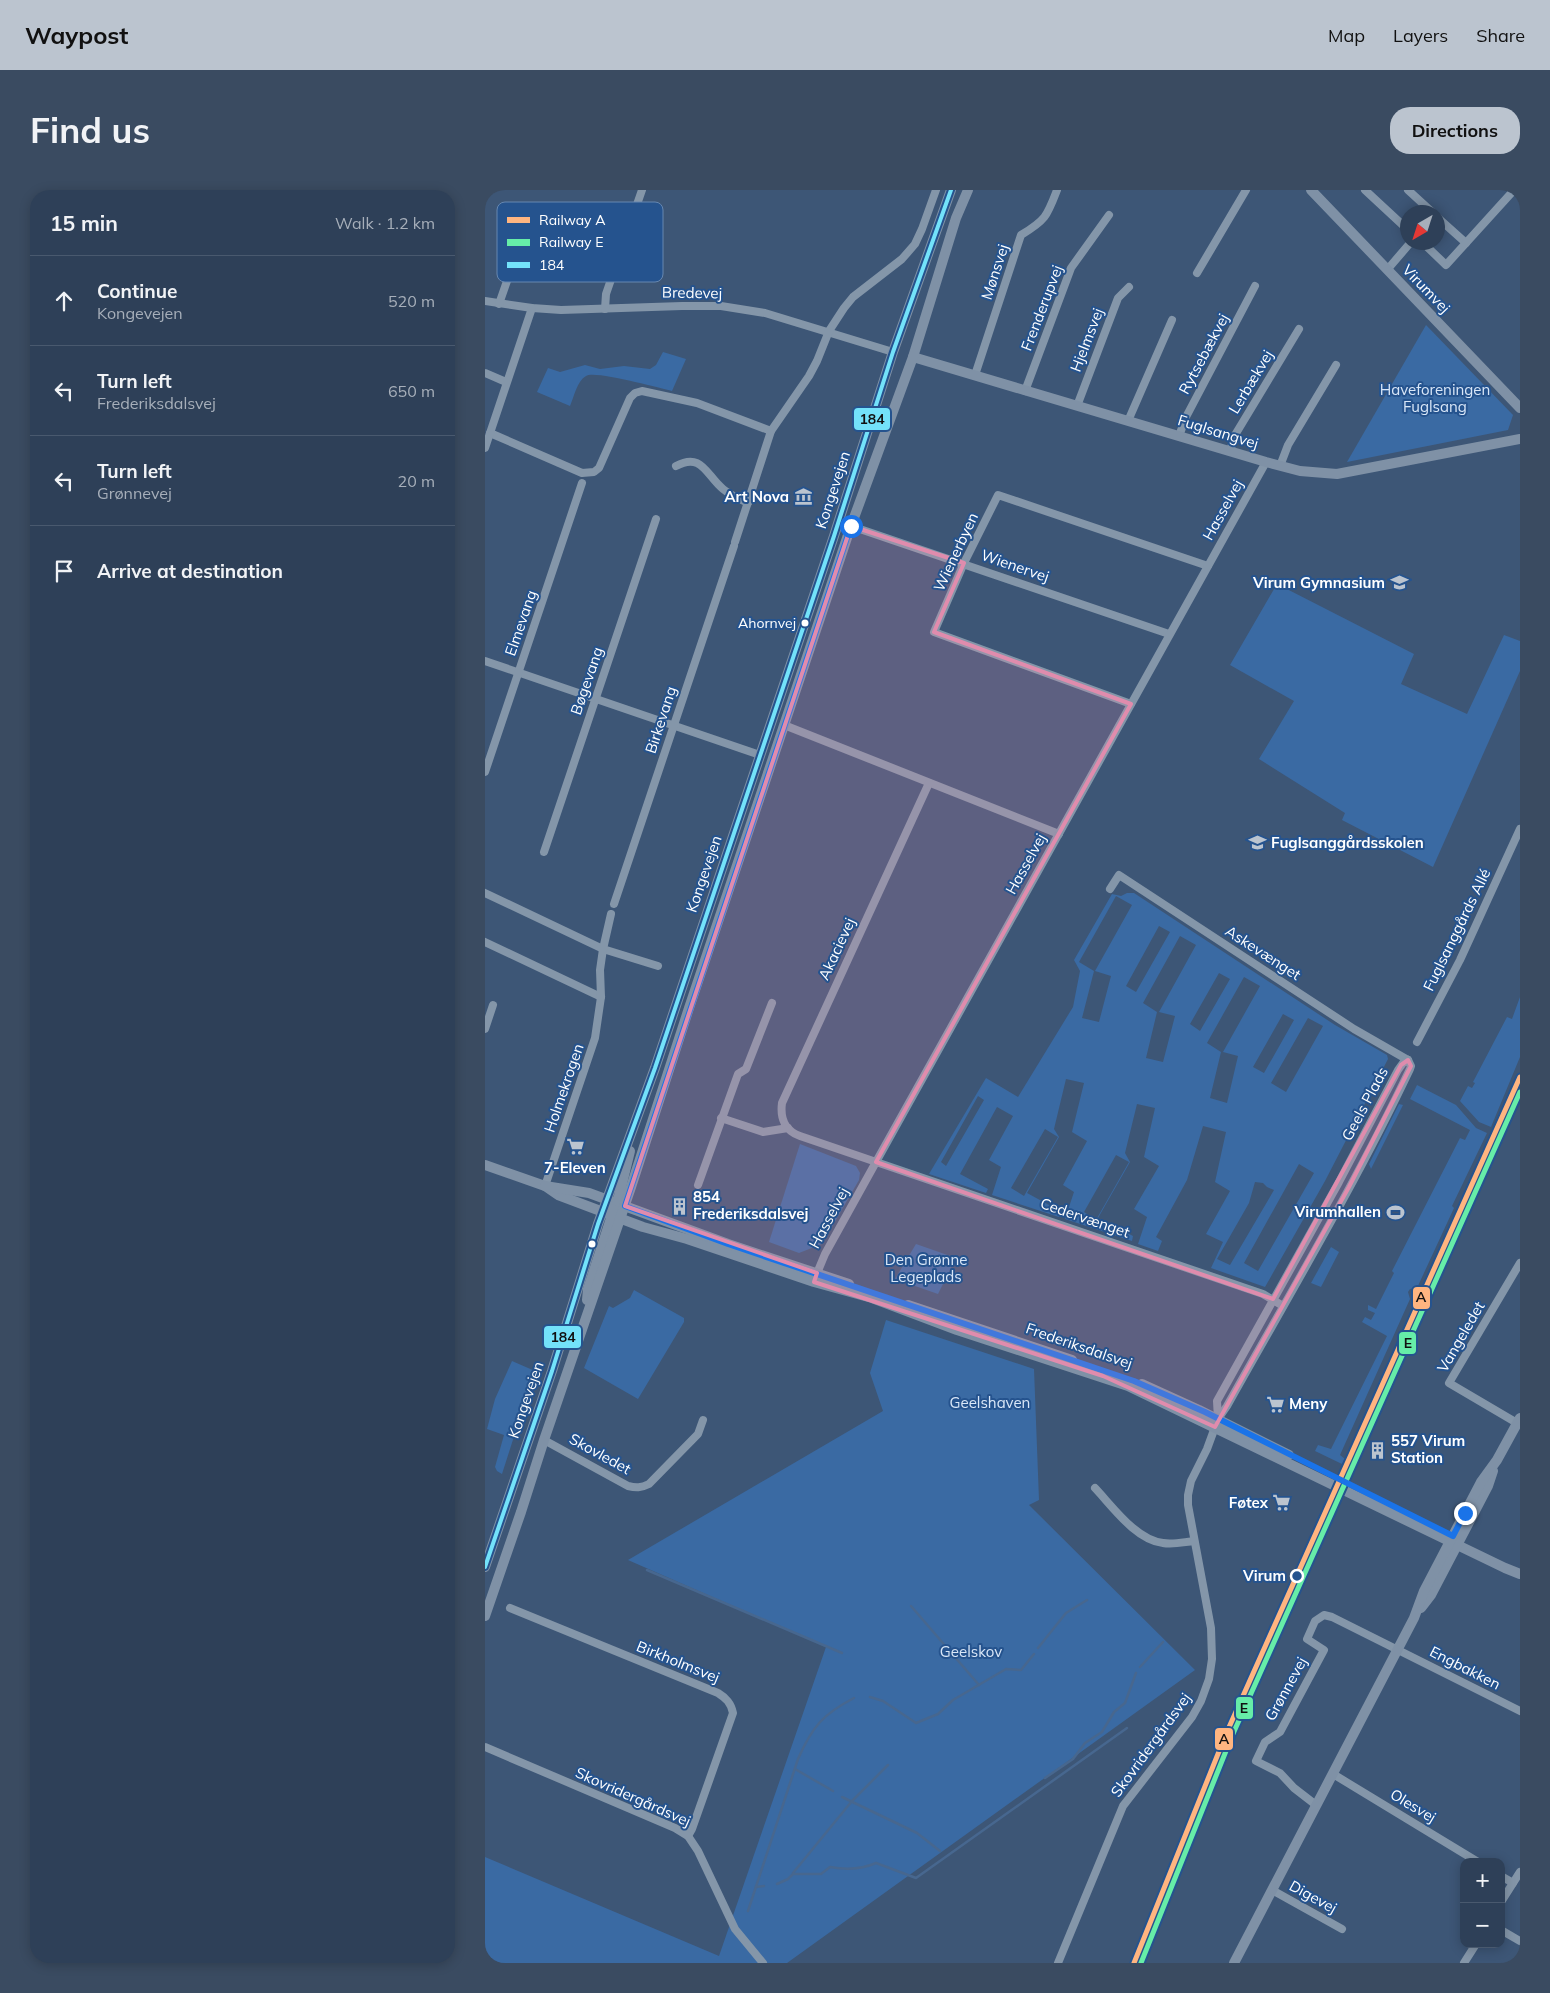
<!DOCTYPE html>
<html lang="en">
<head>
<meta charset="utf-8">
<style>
  :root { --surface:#2e4058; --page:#3a4b61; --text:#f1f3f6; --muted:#a7afba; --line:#49596e; --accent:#bbc4cf }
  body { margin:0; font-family:Mulish,sans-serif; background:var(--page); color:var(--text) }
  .controls { position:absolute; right:15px; bottom:15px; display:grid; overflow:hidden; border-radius:10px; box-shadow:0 2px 12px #0003 }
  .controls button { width:45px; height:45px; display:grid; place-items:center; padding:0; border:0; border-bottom:1px solid var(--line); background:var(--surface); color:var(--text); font:25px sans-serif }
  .compass { position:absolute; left:915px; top:15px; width:45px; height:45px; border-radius:50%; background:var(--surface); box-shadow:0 2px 12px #0003; rotate:219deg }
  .stop { position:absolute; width:15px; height:15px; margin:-11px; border:4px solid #1a73e8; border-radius:50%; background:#fff }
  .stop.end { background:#1a73e8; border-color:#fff; box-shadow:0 1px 5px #0008 }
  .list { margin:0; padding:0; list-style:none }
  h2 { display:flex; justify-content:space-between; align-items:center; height:65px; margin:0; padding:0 20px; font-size:21px }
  h2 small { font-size:16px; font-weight:400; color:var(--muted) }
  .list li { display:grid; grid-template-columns:32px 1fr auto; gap:15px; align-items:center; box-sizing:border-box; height:90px; padding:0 20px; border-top:1px solid var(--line) }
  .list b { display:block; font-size:19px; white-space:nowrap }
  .list p { margin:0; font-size:16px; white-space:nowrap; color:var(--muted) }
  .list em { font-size:16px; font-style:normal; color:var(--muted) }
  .icon { flex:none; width:28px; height:28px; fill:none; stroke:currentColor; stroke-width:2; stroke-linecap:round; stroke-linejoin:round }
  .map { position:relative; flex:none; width:1035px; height:1773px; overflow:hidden; border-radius:20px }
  header { display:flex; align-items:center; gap:30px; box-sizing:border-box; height:70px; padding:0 25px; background:var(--accent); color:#111 }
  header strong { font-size:24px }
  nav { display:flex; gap:28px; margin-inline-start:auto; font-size:18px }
  .intro { display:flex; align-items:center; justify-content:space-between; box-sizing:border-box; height:120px; padding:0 30px }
  h1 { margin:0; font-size:35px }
  .button { padding:12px 22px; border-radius:20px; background:var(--accent); color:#111; font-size:18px; font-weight:700 }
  main { display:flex; gap:30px; padding:0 30px }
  aside { flex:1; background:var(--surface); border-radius:20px; box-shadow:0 2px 12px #0003 }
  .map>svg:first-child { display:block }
  .green { fill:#3a6aa3; fill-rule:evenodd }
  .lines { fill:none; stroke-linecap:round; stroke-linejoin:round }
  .stream { stroke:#47678f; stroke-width:2.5 }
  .street { stroke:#8496a9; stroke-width:8 }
  .secondary { stroke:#7f91a6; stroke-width:10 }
  .bus-1-casing { stroke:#25538e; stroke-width:8 }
  .bus-1 { stroke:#73e2fa; stroke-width:4 }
  .rail-1-casing { stroke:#25538e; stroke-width:9 }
  .rail-2-casing { stroke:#25538e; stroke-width:9 }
  .rail-1 { stroke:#ffb580; stroke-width:5 }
  .rail-2 { stroke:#66eda8; stroke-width:5 }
  .route { stroke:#1a73e8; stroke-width:6 }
  .marked { fill:#e08cad; fill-opacity:0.2; stroke:#e08cad; stroke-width:4; stroke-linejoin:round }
  .bus-dot { fill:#fff; stroke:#25538e; stroke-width:2 }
  .stop-dot { fill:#25538e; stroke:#fff; stroke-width:2.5 }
  .labels { text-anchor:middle; stroke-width:4; stroke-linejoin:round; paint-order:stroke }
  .bus-label { font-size:14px; fill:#fff; stroke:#25538e; text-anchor:end }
  .street-label { font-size:15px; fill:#fff; stroke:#25538e }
  .park-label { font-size:15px; fill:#d9e7f8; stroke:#25538e }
  .poi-label { font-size:15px; font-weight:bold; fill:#fff; stroke:#25538e; text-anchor:end }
  .stop-label { font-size:15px; font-weight:bold; fill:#fff; stroke:#25538e; text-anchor:end }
  .key { fill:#25538e; stroke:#6687b0; stroke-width:1 }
  .key-label { font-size:14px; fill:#fff }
  .line-badge { stroke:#25538e; stroke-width:2 }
  .pale-badge-label { font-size:14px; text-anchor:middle; font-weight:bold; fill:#111 }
</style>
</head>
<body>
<header>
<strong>Waypost</strong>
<nav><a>Map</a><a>Layers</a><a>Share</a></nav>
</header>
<div class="intro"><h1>Find us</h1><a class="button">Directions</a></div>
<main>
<aside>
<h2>15 min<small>Walk · 1.2 km</small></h2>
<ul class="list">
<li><svg class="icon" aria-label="ahead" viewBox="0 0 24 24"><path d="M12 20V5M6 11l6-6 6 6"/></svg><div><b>Continue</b><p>Kongevejen</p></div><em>520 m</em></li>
<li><svg class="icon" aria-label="left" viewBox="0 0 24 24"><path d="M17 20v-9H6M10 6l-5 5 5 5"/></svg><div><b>Turn left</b><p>Frederiksdalsvej</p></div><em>650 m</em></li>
<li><svg class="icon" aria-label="left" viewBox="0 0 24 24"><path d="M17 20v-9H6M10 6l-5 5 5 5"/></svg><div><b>Turn left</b><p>Grønnevej</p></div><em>20 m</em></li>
<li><svg class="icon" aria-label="arrive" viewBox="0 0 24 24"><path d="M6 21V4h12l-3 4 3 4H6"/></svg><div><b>Arrive at destination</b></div></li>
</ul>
</aside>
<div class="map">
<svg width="1035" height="1773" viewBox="0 0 1035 1773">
  <rect width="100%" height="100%" fill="#3d5676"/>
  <g class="green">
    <polygon points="941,135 1028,225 1023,240 862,272"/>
    <path d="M178 162 201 169 187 201C174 198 109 180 101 186 92 191 89 207 85 216L52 202 63 178 75 182 100 175 115 179 139 176 165 179 171 175Z"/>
    <polygon points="792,394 929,464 916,494 982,524 1019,445 1035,451 1035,481 948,677 857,630 860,623 774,569 809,511 745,475"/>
    <path d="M642 703H649L850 835 902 865 903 869 840 991 780 1097 726 1078 738 1052 721 1044 745 1001 730 992 741 942 718 936 702 990 671 1047 677 1051 673 1061 653 1054 662 1027 649 1019 674 976 659 967 670 918 652 914 640 963 645 972 613 1028 648 1046 647 1051 580 1029 589 1002 578 995 602 951 587 942 599 893 581 889 569 939 574 947 542 1003 577 1022 574 1027 507 1005 516 977 504 970 528 926 512 917 475 984 503 999 501 1003 444 984 501 888 533 907 588 817 595 781 589 770 627 704 636 706ZM631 706 647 715 610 781 626 786 614 832 597 828 609 781 594 772ZM674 736 685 742 651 802 641 796ZM695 746 711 755 674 822 690 826 678 872 661 868 672 822 658 813ZM734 783 745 789 715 841 705 834ZM759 787 775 796 738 862 753 866 742 913 725 908 736 862 722 853ZM798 824 809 830 779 883 768 877ZM823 828 838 836 801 902 786 893ZM493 906 499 910 461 976 456 972ZM560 939 573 947 539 1006 526 998ZM631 965 644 972 611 1030 599 1022ZM814 974 829 983 773 1081 759 1073ZM770 992 778 993 782 997 789 1000 745 1075 732 1069 764 1013Z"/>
    <polygon points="1035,807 1035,867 1006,937 994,932 975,911 983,896 987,898 990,893 988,892 1022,827 1027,829"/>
    <polygon points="932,895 971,915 991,938 1002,943 967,1016 969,1018 932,1098 925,1099 923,1102 925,1109 855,1265 860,1269 857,1274 830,1261 833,1255 846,1259 902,1146 877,1132 880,1127 886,1130 890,1123 883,1120 883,1115 891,1119 909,1083 907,1081 975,948 980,950 985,940 925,909"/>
    <polygon points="914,914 918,915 886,979 884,974"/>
    <polygon points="315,954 371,976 375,983 374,990 337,1054 314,1063 284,1052"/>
    <polygon points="431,1054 471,1068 453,1104 410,1089"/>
    <polygon points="846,1057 854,1062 836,1097 826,1093"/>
    <polygon points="149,1100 199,1128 199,1132 153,1209 99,1178 124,1116 128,1118 145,1108"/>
    <polygon points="401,1130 549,1179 554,1310 544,1315 710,1480 302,1773 0,1773 0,1667 234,1766 341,1457 143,1370 398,1221 385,1183"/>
    <polygon points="27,1171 50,1181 17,1284 12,1281 10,1277 19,1245 2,1239 10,1209"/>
  </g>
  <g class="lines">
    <g class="stream">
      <polyline points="162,1380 357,1463"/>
      <polyline points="426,1416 494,1495"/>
      <polyline points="553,1458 581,1423 602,1410"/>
      <polyline points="655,1477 678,1452"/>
      <polyline points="385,1507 398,1511 431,1533 453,1524 468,1510 521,1479 536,1480 549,1464"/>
      <polyline points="310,1579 348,1601"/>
      <polyline points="560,1588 588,1569 600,1553 617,1542 629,1522 640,1513 651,1483"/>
      <polyline points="357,1607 432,1643 455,1661"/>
      <polyline points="308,1683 367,1611 403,1575"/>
      <path d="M292 1694 303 1689 308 1684H336L345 1677C361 1680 375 1680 391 1673L431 1688 642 1538"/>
      <polyline points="271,1697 279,1696"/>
      <path d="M263 1721 313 1569C327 1537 338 1524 369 1508"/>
    </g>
    <g class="street">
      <polyline points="880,0 922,39"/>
      <polyline points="923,0 947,22"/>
      <polyline points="952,27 981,53"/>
      <polyline points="937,52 961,75 1029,0"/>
      <polyline points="902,80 926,52"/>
      <polyline points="712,83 761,0"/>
      <polyline points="0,111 47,118 76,120 197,116 236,116 280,123 408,162"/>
      <polyline points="14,114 44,28"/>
      <polyline points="120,119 121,104 157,0"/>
      <polyline points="0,183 21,192"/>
      <path d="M490 185 536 45C561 30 562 26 572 0"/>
      <polyline points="540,201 586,78 624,25"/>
      <polyline points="592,216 633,108 644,97"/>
      <polyline points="643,231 687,130"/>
      <polyline points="5,243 97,283 109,282 114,278 145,208 150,203 157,201 212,213 286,241"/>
      <polyline points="694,246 701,227 770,96"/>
      <polyline points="0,258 47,118"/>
      <polyline points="745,261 750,245 814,139"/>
      <path d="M191 276C217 262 221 285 238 299 245 305 255 309 263 313"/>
      <polyline points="795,276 803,255 851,175"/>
      <polyline points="366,336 684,444"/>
      <polyline points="250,352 286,241 324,186 332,171 344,141 359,118 368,107 417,69 430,54 437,39 451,0"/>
      <polyline points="0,471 275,565"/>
      <polyline points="646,514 449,442 479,373 513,305 723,376"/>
      <polyline points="299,535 574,644"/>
      <polyline points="0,582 97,293"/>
      <path d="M444 593 297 913C295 928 300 941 315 946L778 1104 798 1116"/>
      <polyline points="59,662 171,329"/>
      <polyline points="625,699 634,685 869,839 923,870"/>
      <polyline points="0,703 118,759 173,776"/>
      <polyline points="129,714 249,356"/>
      <polyline points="0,752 116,807"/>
      <polyline points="0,839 8,815"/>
      <polyline points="932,852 975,770 1035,639"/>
      <polyline points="236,928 278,942 303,938"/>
      <polyline points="213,995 253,884 261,879 287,813"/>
      <polyline points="60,996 110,848 116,807 115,780 118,759 126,724"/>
      <polyline points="330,1088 340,1064 391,972 781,272"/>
      <polyline points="733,1229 732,1211 854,992 913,880 918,873 923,870"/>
      <polyline points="1032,1233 964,1193 1035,1073"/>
      <path d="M59 1250 143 1296C151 1298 156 1298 164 1294L213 1244 218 1230"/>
      <path d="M610 1298C628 1317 651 1350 678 1353 688 1355 699 1352 709 1351"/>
      <path d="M25 1418 233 1503C241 1508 246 1513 248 1523L207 1639 203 1646"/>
      <polyline points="0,1557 190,1638 203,1646 213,1661 250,1739 278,1773"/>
      <polyline points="848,1584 993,1672"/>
      <polyline points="831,1615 809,1598 795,1583 771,1571 780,1552 795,1542 839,1460 822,1449 830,1431 839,1425 847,1427 1035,1521"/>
      <polyline points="1016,1686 1028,1693"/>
      <polyline points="787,1700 857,1739"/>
      <polyline points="1016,1712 1035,1682"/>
      <polyline points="1016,1740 1035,1751"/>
      <path d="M573 1773 638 1616 707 1527 716 1511 724 1489 727 1469 726 1438 703 1315V1305L706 1291 722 1259 733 1229 742 1216C804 1105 870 995 925 879L926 876 923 870"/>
      <polyline points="979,1773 991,1754"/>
    </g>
    <g class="secondary">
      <polyline points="826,0 1035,218"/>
      <polyline points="428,167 781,272 815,281 852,284 1035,249"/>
      <polyline points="0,975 60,996 73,1005 158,1037 202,1049 329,1092 387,1108 472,1140 643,1196 1020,1378 1035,1384"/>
      <polyline points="60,996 104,1003 243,1054 364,1094"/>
      <polyline points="131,1018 145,961"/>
      <polyline points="102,1110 103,1099 127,1025 127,1019"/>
      <polyline points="423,1115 587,1170"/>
      <polyline points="657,1194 714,1220 804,1265"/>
      <polyline points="0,1377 67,1181 113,1034 170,878 349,346 408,162 466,0"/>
      <polyline points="936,1418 946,1405 1003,1296 1008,1281"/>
      <polyline points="0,1426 36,1322 59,1250 146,997 204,818 366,336 428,167 471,28 483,0"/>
      <polyline points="749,1773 929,1428 939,1401 996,1292 1012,1270 1035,1228"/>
    </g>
    <defs>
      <polyline id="bus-1" points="0,1377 67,1181 113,1034 170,878 349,346 408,162 466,0"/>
    </defs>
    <use href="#bus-1" class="bus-1-casing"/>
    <use href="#bus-1" class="bus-1"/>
    <defs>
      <polyline id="rail-1" points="649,1773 741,1544 1035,887"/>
      <polyline id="rail-2" points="656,1773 747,1546 1035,902"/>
    </defs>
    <use href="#rail-1" class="rail-1-casing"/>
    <use href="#rail-2" class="rail-2-casing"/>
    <use href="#rail-1" class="rail-1"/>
    <use href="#rail-2" class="rail-2"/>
  </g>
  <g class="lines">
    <polyline class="route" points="366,336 140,1016 243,1054 649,1191 720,1222 968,1346 980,1323"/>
  </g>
  <path class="marked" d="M366 336 479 373 449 442 646 514 391 972 788 1109 916 875 923 870 926 876 864 997 730 1237 618 1186 329 1092 332 1083 140 1016Z"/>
  <defs>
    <symbol id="museum-bare" viewBox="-9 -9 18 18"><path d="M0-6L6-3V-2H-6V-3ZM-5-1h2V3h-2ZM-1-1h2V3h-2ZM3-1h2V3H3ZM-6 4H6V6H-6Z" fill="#bbc4cf" stroke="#25538e" stroke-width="2.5" paint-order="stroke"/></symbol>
    <symbol id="school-bare" viewBox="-9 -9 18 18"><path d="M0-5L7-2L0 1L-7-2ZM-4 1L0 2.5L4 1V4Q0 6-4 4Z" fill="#bbc4cf" stroke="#25538e" stroke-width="2.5" paint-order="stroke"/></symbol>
    <symbol id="supermarket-bare" viewBox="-9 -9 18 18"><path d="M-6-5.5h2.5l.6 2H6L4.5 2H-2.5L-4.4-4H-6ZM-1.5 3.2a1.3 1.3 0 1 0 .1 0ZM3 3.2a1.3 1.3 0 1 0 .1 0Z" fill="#bbc4cf" stroke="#25538e" stroke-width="2.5" paint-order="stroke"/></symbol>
    <symbol id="building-bare" viewBox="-9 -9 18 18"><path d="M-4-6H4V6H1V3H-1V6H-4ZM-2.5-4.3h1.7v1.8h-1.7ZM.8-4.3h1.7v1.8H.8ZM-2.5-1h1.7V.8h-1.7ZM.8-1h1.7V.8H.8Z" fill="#bbc4cf" stroke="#25538e" stroke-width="2.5" paint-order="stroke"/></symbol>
    <symbol id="stadium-bare" viewBox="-9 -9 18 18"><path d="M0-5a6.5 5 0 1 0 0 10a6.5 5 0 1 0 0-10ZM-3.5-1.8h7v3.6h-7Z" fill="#bbc4cf" stroke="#25538e" stroke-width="2.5" paint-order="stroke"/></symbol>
  </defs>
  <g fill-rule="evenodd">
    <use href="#museum-bare" x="306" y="294" width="25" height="25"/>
    <use href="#school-bare" x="902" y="380" width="25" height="25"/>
    <use href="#school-bare" x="760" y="640" width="25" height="25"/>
    <use href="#supermarket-bare" x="78" y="944" width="25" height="25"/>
    <use href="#building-bare" x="182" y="1004" width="25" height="25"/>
    <use href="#stadium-bare" x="898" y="1010" width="25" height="25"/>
    <use href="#supermarket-bare" x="778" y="1202" width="25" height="25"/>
    <use href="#building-bare" x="880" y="1248" width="25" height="25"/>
    <use href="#supermarket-bare" x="784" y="1300" width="25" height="25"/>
  </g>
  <g class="bus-dot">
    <circle cx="320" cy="433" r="4.5"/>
    <circle cx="107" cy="1054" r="4.5"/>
  </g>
  <circle class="stop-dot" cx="812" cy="1386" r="6"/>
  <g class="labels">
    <g class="bus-label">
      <text x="311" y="438">Ahornvej</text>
    </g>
    <g class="street-label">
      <text transform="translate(510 82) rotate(-72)" y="5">Mønsvej</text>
      <text transform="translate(941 99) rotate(46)" y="5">Virumvej</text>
      <text transform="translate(207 103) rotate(1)" y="5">Bredevej</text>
      <text transform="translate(557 118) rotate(-69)" y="5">Frenderupvej</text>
      <text transform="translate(602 150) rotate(-69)" y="5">Hjelmsvej</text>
      <text transform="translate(719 164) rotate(-62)" y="5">Rytsebækvej</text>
      <text transform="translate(766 192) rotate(-59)" y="5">Lerbækvej</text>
      <text transform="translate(733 242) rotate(17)" y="5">Fuglsangvej</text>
      <text transform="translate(348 300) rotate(-72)" y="5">Kongevejen</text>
      <text transform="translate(738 320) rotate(-61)" y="5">Hasselvej</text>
      <text transform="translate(471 362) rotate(-65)" y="5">Wienerbyen</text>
      <text transform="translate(530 376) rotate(19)" y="5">Wienervej</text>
      <text transform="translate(36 433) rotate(-71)" y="5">Elmevang</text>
      <text transform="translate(102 491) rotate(-71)" y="5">Bøgevang</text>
      <text transform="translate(176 530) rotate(-72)" y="5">Birkevang</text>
      <text transform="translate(541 674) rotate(-61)" y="5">Hasselvej</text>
      <text transform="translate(219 684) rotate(-71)" y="5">Kongevejen</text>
      <text transform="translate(972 740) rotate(-64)" y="5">Fuglsanggårds Allé</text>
      <text transform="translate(352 759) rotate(-65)" y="5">Akacievej</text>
      <text transform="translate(778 763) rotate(33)" y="5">Askevænget</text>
      <text transform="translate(79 898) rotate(-71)" y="5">Holmekrogen</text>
      <text transform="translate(880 914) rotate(-62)" y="5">Geels Plads</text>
      <text transform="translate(344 1028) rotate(-62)" y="5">Hasselvej</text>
      <text transform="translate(600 1028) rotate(19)" y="5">Cedervænget</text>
      <text transform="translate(976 1147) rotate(-60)" y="5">Vangeledet</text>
      <text transform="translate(594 1156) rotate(19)" y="5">Frederiksdalsvej</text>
      <text transform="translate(41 1210) rotate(-71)" y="5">Kongevejen</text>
      <text transform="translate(115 1264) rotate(29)" y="5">Skovledet</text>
      <text transform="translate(193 1472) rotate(22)" y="5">Birkholmsvej</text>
      <text transform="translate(980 1478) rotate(27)" y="5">Engbakken</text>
      <text transform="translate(801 1499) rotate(-61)" y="5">Grønnevej</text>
      <text transform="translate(666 1555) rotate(-54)" y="5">Skovridergårdsvej</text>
      <text transform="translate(148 1607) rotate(24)" y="5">Skovridergårdsvej</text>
      <text transform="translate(928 1616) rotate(31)" y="5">Olesvej</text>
      <text transform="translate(828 1707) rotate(29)" y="5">Digevej</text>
    </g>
    <g class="park-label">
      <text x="950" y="205">Haveforeningen<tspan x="950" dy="17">Fuglsang</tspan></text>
      <text x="441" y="1075">Den Grønne<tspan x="441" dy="17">Legeplads</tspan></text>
      <text x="505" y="1218">Geelshaven</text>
      <text x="486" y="1467">Geelskov</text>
    </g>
    <g class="poi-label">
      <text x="304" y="312">Art Nova</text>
      <text x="900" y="398">Virum Gymnasium</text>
      <text x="786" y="658" text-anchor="start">Fuglsanggårdsskolen</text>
      <text x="90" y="983" text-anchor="middle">7-Eleven</text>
      <text x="208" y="1012" text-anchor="start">854<tspan x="208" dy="17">Frederiksdalsvej</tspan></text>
      <text x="896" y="1027">Virumhallen</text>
      <text x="804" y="1219" text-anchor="start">Meny</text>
      <text x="906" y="1256" text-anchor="start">557 Virum<tspan x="906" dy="17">Station</tspan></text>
      <text x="783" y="1318">Føtex</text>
    </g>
    <g class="stop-label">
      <text x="801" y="1391">Virum</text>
    </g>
  </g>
  <rect x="12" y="12" width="166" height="80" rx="8" class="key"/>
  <rect x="22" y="27" width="23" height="6" fill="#ffb580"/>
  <rect x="22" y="49" width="23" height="7" fill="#66eda8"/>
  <rect x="22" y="72" width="23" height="6" fill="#73e2fa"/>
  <g class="key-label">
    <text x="54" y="35">Railway A</text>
    <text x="54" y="57">Railway E</text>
    <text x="54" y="80">184</text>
  </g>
  <g class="line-badge">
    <rect x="368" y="217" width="38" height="24" rx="5" fill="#73e2fa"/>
    <rect x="927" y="1096" width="19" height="24" rx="5" fill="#ffb580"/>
    <rect x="58" y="1135" width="39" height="24" rx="5" fill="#73e2fa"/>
    <rect x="913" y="1141" width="19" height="24" rx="5" fill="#66eda8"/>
    <rect x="750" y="1506" width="19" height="24" rx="5" fill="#66eda8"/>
    <rect x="729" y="1537" width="20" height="24" rx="5" fill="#ffb580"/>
  </g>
  <g class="pale-badge-label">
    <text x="387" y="234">184</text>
    <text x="936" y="1112">A</text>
    <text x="78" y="1152">184</text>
    <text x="923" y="1158">E</text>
    <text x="759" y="1523">E</text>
    <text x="739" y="1554">A</text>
  </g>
</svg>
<div class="controls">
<button>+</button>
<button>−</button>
</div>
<svg class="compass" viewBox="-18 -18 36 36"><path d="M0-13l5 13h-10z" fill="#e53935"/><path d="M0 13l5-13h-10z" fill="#a7afba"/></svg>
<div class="stop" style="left:366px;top:336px"></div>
<div class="stop end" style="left:980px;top:1323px"></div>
</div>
</main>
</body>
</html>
